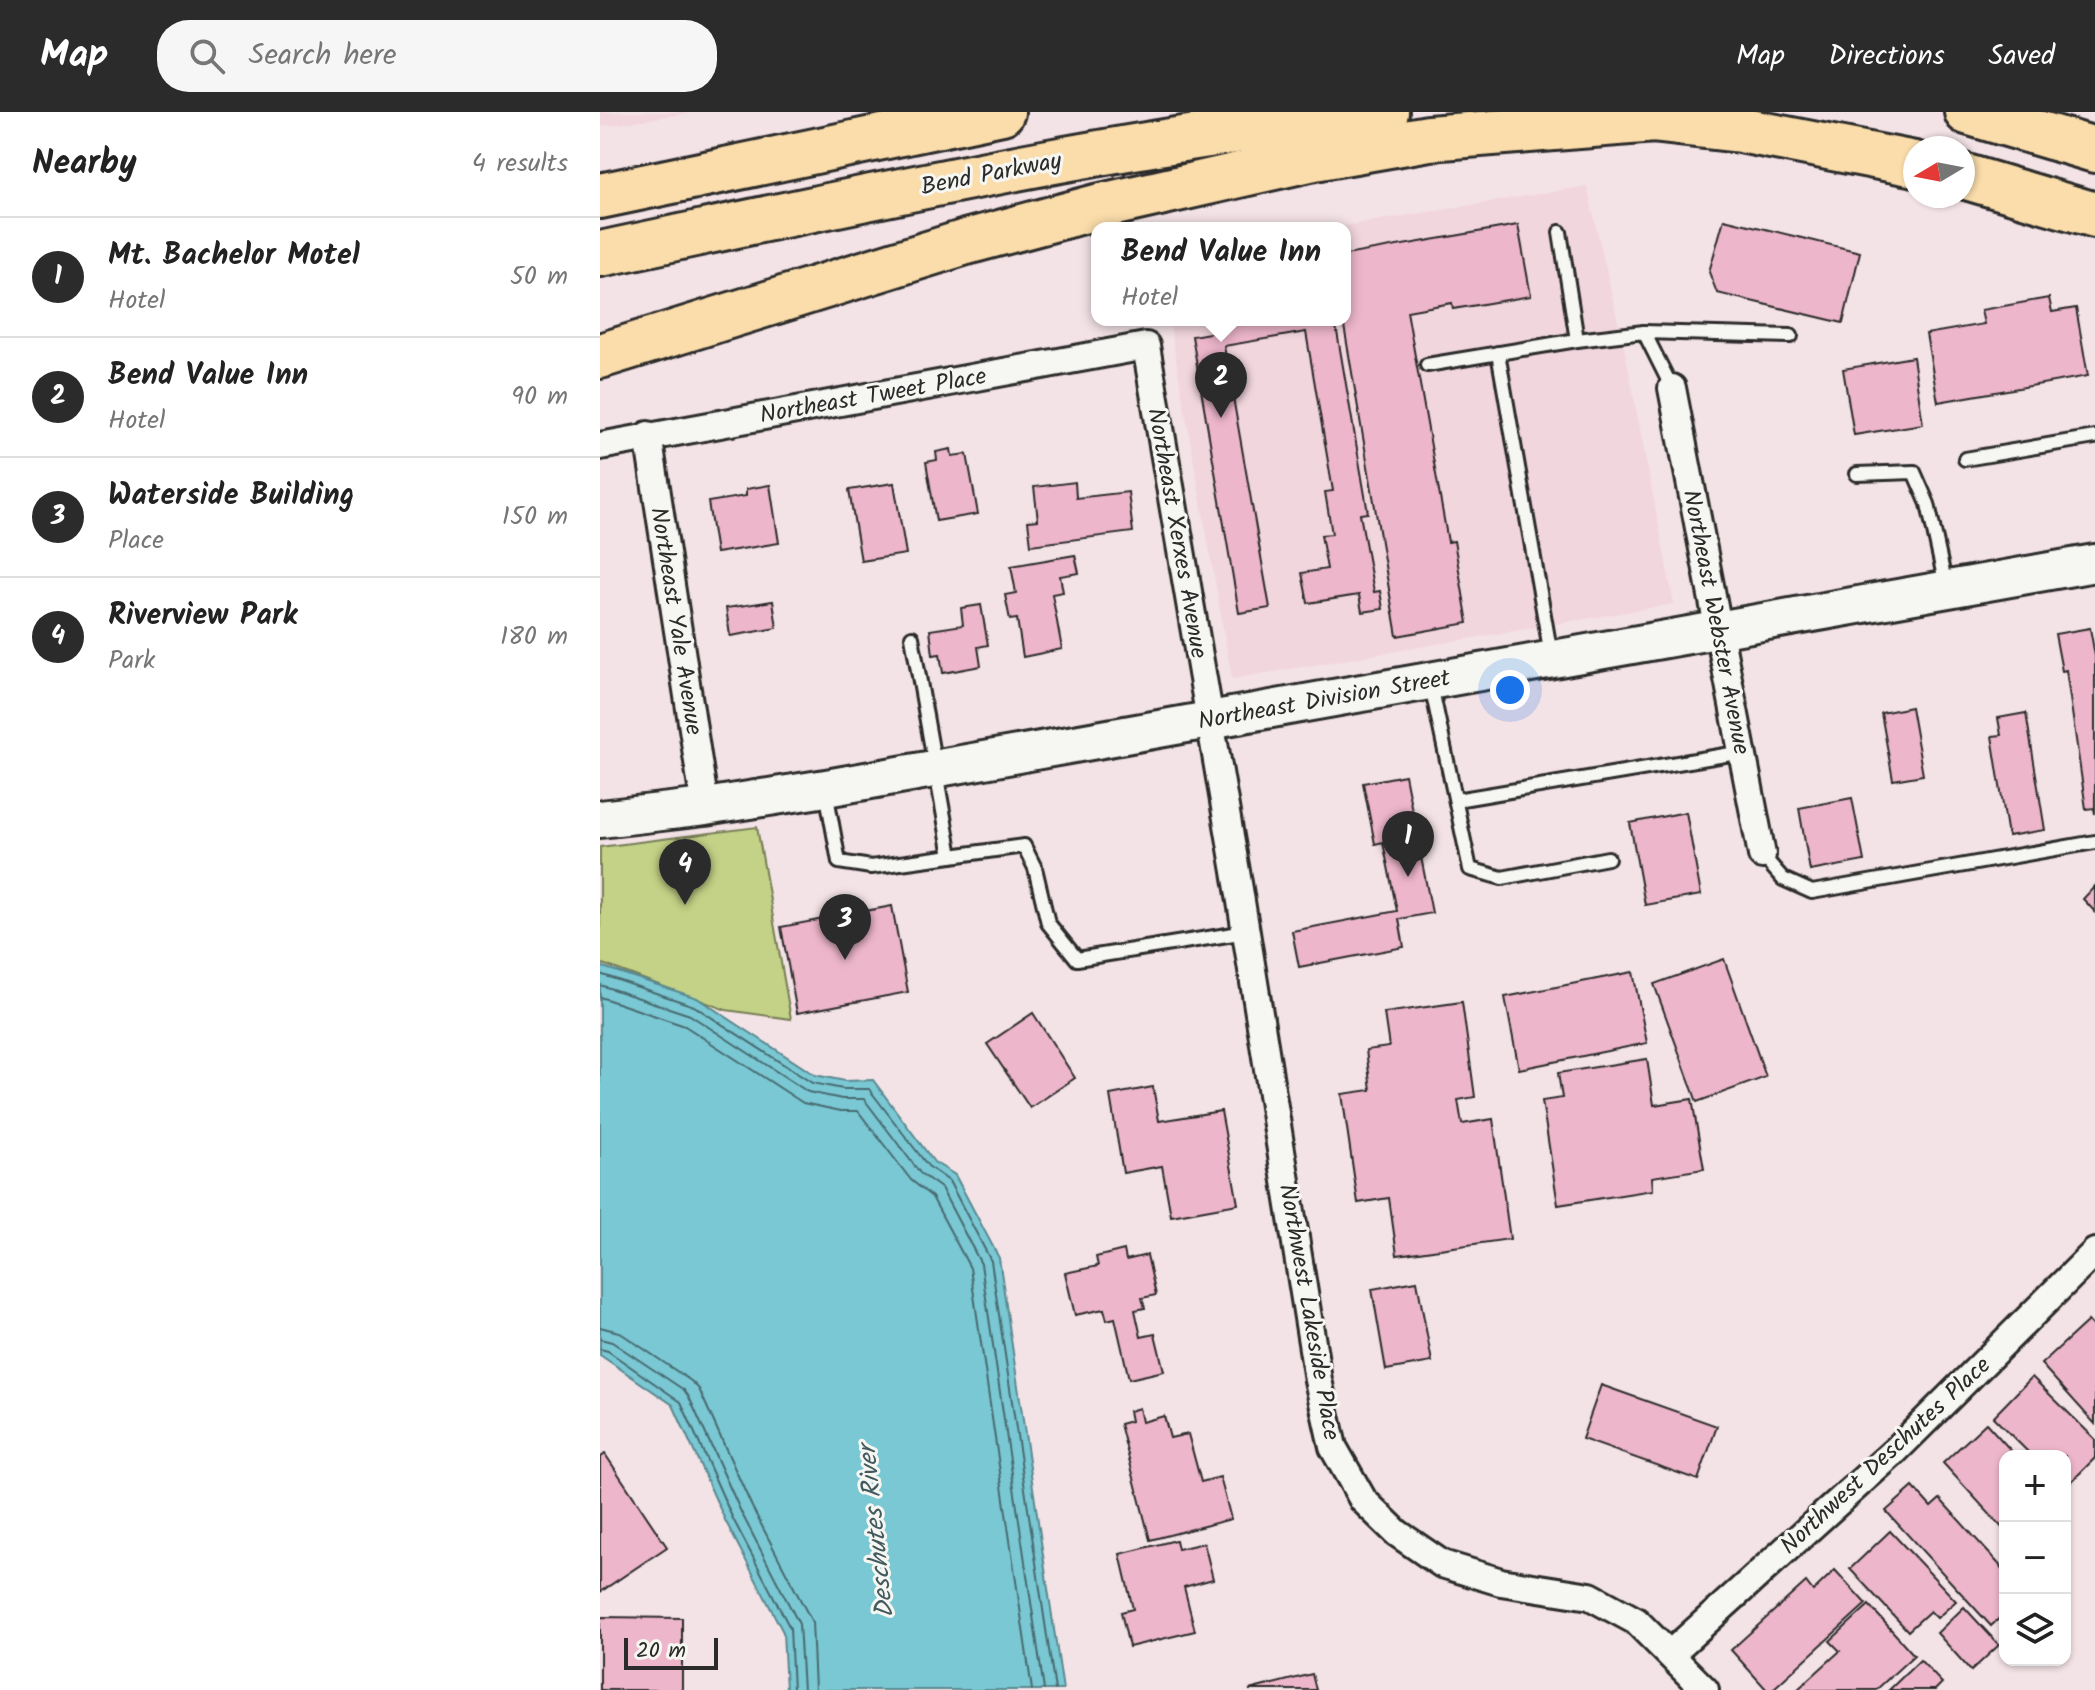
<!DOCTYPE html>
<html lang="en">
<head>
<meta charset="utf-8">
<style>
  :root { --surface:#fff; --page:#f6f6f6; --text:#222; --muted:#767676; --line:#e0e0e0; --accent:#2b2b2b }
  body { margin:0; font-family:Kalam,sans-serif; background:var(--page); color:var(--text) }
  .controls { position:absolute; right:24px; bottom:24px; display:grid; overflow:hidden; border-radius:16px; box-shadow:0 2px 6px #0004 }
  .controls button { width:72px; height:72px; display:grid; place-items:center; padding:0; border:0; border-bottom:2px solid var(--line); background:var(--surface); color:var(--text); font:40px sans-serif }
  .compass { position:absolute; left:1303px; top:24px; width:72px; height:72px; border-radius:50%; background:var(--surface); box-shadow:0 2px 6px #0004; rotate:260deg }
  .scale { position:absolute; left:24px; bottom:20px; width:94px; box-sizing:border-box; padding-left:8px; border:4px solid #2b2b2b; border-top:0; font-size:22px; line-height:28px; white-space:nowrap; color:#2b2b2b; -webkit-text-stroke:6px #f6f6f2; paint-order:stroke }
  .you { position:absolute; left:910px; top:578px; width:28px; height:28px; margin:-20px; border:6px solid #fff; border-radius:50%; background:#1a73e8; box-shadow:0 0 0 12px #1a73e833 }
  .badge { display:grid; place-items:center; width:52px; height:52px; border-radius:50%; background:var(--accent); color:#fff; font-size:26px; font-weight:700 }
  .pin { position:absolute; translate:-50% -66px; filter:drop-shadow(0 2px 4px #0008) }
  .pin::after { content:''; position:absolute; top:42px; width:28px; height:24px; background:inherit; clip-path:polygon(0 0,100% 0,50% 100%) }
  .popup { position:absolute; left:491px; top:110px; width:260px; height:104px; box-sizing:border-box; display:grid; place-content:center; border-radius:16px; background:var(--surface); filter:drop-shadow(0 2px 6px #0005); font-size:26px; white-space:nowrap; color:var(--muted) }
  .popup b { font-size:30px; color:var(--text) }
  .popup::after { content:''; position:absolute; left:50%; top:100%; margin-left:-16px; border:16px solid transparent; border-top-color:var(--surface) }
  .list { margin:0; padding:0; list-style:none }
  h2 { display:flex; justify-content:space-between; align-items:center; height:104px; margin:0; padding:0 32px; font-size:34px }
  h2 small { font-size:26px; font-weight:400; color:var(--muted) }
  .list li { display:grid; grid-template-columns:52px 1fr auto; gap:24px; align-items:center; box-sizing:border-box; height:120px; padding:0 32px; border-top:2px solid var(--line) }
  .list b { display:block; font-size:30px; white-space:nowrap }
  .list p { margin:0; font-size:26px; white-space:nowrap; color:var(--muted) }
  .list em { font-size:26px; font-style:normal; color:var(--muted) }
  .icon { flex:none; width:44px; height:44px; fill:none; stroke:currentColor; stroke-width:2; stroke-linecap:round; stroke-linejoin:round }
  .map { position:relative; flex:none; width:1495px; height:1578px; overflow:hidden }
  header { display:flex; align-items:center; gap:48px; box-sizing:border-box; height:112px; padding:0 40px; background:var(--accent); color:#fff }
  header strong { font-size:38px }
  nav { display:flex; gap:44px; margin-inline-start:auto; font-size:28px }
  .search { width:560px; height:72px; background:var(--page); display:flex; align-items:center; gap:20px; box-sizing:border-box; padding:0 28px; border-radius:32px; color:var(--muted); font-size:30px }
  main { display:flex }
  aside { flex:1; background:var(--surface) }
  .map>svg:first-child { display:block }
  .built { fill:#f2d6de }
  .green { fill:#c3d286; stroke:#777e58; stroke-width:2 }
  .water { fill:#79c8d4; stroke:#5a8990; stroke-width:2 }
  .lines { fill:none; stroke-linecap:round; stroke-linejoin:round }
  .shore { stroke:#4a6a6f; stroke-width:2 }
  .building { fill:#eeb6cb; stroke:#2b2b2b; stroke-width:2 }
  .service-casing { stroke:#2b2b2b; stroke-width:18 }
  .minor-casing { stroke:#2b2b2b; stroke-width:32 }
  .secondary-casing { stroke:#2b2b2b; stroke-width:42 }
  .trunk-casing { stroke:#2b2b2b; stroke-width:50 }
  .service { stroke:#f6f6f2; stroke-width:12 }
  .minor { stroke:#f6f6f2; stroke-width:26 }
  .secondary { stroke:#f6f6f2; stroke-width:36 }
  .trunk { stroke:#fbddab; stroke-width:44 }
  .labels { text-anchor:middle; stroke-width:6; stroke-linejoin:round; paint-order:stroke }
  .street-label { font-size:24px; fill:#2b2b2b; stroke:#f6f6f2 }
  .water-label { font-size:26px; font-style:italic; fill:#425a5e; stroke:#f6f6f2 }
</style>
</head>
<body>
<header>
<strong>Map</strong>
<div class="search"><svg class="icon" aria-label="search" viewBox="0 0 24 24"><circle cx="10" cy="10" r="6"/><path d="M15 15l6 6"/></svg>Search here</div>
<nav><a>Map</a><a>Directions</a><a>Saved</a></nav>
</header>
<main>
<aside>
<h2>Nearby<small>4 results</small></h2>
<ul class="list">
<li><span class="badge">1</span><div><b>Mt. Bachelor Motel</b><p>Hotel</p></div><em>50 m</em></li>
<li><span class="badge">2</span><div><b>Bend Value Inn</b><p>Hotel</p></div><em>90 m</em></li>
<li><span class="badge">3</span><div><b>Waterside Building</b><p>Place</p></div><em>150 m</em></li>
<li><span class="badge">4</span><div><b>Riverview Park</b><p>Park</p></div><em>180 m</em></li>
</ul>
</aside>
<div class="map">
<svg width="1495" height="1578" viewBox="0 0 1495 1578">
  <rect width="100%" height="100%" fill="#f4e3e6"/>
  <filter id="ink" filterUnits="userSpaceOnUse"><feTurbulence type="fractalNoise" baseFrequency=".0125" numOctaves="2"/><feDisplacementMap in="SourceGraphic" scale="16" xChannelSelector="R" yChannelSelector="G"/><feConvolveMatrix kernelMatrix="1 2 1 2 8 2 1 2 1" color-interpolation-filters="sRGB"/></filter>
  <g filter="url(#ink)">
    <g class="built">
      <polygon points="0,0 95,0 0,15"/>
      <polygon points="987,74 1026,244 1074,492 632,567 569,208 745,208 745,116 731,116"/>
    </g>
    <polygon class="green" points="157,715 191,907 126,898 0,851 0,735"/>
    <polygon class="water" points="0,854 97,886 215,963 245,969 273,968 334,1050 355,1063 399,1146 463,1578 186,1578 183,1520 125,1408 73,1293 0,1243"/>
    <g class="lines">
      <g class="shore">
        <polyline points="0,862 94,894 212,971 243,977 269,977 328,1054 349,1069 391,1149 455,1578"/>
        <polyline points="0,873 90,903 208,980 242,987 264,987 320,1061 341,1076 381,1152 444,1578"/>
        <polyline points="0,885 85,914 203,991 241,999 258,999 311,1068 332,1085 370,1156 432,1578"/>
        <polyline points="0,1215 19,1220 91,1269 99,1277 152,1395 212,1510 215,1578"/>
        <polyline points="0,1227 12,1230 84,1278 89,1285 141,1400 199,1512 203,1578"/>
        <polyline points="0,1237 8,1239 81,1290 132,1405 190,1516 193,1578"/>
      </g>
    </g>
    <g class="building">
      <polygon points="1124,107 1260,140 1243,211 1117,181 1109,160"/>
      <polygon points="918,113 931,184 853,197 852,191 807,199 848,430 854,429 868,511 797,524 743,208 745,208 745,143"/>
      <polygon points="1449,186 1452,200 1476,196 1488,264 1338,290 1326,222 1384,212 1381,198"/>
      <polygon points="619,208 735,208 768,401 760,402 774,480 780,479 783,497 762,500 759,483 708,491 702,461 727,457 721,423 732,422 725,380 733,379 706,220 624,234 670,496 639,501 592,224 621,219"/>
      <polygon points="1313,245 1323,312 1254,323 1243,257"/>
      <polygon points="351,337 352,344 367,342 378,402 336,409 326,350 337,348 336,340"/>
      <polygon points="475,370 476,386 528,380 533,420 431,433 428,409 438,408 434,375"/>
      <polygon points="294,371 306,442 261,449 249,378"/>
      <polygon points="170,373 179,431 116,441 108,390 146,384 146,377"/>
      <polygon points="475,443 479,461 460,464 463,480 452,482 462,537 423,545 417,507 410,508 405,483 416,481 411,454"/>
      <polygon points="173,489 177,516 130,524 126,496"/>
      <polygon points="381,493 388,533 378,535 381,554 343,561 340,542 333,543 330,518 363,513 361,496"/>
      <polygon points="1490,516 1495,544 1495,702 1494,696 1486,697 1466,558 1462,559 1455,522"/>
      <polygon points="1311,595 1323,663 1293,668 1281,601"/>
      <polygon points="1426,601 1445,718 1408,724 1392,624 1401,623 1398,606"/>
      <polygon points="805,663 832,801 799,807 804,835 699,855 692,819 797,799 783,730 775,732 763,671"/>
      <polygon points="1252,686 1264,749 1210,759 1199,696"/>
      <polygon points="1086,700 1101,783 1045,793 1030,711"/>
      <polygon points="1495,774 1495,800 1483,787"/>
      <polygon points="292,794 308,880 197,901 181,815"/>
      <polygon points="1124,847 1166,965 1097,990 1054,872"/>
      <polygon points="1033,860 1047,931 919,957 905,885"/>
      <polygon points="862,890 875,985 858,988 862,1012 893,1007 910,1127 797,1143 789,1086 758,1091 742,982 771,978 766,938 789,935 784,901"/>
      <polygon points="433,901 475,966 430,996 387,932"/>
      <polygon points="1047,947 1054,993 1092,987 1104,1057 1052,1065 1053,1078 958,1093 942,989 962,986 958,961"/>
      <polygon points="553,975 559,1009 621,999 638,1092 571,1104 562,1054 523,1061 510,983"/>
      <polygon points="524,1138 526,1148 547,1143 556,1183 542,1186 545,1196 535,1198 541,1225 555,1222 564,1259 529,1267 515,1206 507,1208 504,1197 475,1203 465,1161 498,1154 496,1145"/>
      <polygon points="817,1169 832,1250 786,1258 772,1177"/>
      <polygon points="1488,1209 1495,1217 1495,1312 1441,1252"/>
      <polygon points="1432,1265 1495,1327 1495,1346 1465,1376 1465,1344 1432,1344 1393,1305"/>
      <polygon points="1001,1273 1117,1314 1098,1368 982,1327"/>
      <polygon points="539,1296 542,1310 564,1304 570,1326 588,1322 601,1370 620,1365 631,1407 550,1428 520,1312 531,1309 529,1299"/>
      <polygon points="1386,1311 1416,1344 1405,1344 1405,1419 1343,1351"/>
      <polygon points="5,1342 67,1435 0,1480 0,1346"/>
      <polygon points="1313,1375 1331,1395 1340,1387 1405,1459 1405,1501 1391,1514 1286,1399"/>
      <polygon points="1290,1419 1356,1489 1337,1506 1330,1499 1308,1519 1250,1457"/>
      <polygon points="576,1428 578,1437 604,1431 613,1467 584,1475 595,1519 529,1535 521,1500 533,1497 520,1442"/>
      <polygon points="1235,1458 1266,1492 1172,1578 1167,1578 1131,1538 1206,1470 1213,1479"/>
      <polygon points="1269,1493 1314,1543 1276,1578 1197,1578 1240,1539 1230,1529"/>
      <polygon points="1364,1495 1399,1533 1371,1559 1337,1521"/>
      <polygon points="0,1505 82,1506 82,1578 0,1578"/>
      <polygon points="1320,1548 1342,1571 1335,1578 1289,1578"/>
      <polygon points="712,1562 716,1578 649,1578"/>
    </g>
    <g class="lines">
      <defs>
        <g id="service">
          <polyline points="1044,220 1191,224"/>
          <polyline points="977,228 1044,220 1072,276"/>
          <polyline points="898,241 951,543"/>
          <polyline points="827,253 977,228 960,120"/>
          <polyline points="1365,347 1495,325"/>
          <polyline points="1257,362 1314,360 1328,392 1346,474"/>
          <polyline points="312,525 351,744"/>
          <polyline points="831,573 870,757 902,766 1008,746"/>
          <polyline points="226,679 239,750 271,755 424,734 435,756 448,811 477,847 646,820"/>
          <polyline points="856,688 1143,640"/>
          <polyline points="1162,743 1183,767 1212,780 1495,730"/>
        </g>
        <g id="minor">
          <polyline points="1072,276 1162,743"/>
          <polyline points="48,323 105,695"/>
          <polyline points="0,334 546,234 639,777 718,1268 733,1335 763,1388 797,1421 842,1452 901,1470 990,1484 1036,1509 1105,1578"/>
          <polyline points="1070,1542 1296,1338 1495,1140"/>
        </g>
        <polyline id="secondary" points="0,707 105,695 226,676 1495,451"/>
        <g id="trunk">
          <polyline points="1367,0 1495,38"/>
          <polyline points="1025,5 1140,18 1315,52"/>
          <polyline points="1363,64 1495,103"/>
          <polyline points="0,84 402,0"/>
          <path d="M0 142C261 87 520 28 786 0"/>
          <polyline points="0,244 366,130 497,95 714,46 829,26 1055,8"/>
        </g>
      </defs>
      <use href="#service" class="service-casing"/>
      <use href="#minor" class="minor-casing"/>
      <use href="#secondary" class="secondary-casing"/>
      <use href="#trunk" class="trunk-casing"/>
      <use href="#service" class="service"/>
      <use href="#minor" class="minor"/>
      <use href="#secondary" class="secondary"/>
      <use href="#trunk" class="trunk"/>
    </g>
  </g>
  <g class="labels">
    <g class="street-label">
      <text transform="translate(391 61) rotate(-11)" y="8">Bend Parkway</text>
      <text transform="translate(273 283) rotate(-10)" y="8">Northeast Tweet Place</text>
      <text transform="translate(578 421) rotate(80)" y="8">Northeast Xerxes Avenue</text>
      <text transform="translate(77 509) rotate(81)" y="8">Northeast Yale Avenue</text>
      <text transform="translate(1117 510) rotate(79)" y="8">Northeast Webster Avenue</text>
      <text transform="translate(724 587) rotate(-10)" y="8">Northeast Division Street</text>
      <text transform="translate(710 1200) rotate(80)" y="8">Northwest Lakeside Place</text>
      <text transform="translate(1285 1343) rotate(-43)" y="8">Northwest Deschutes Place</text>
    </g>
    <g class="water-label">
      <text transform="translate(275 1420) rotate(-96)" y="9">Deschutes River</text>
    </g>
  </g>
</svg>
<div class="controls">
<button>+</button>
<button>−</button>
<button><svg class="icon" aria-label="layers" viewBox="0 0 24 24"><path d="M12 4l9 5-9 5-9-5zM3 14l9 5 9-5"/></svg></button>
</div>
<svg class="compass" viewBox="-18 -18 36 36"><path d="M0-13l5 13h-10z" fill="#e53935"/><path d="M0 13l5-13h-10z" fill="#767676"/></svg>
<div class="scale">20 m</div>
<div class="you"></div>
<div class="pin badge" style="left:808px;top:765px">1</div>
<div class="pin badge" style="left:621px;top:306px">2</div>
<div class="popup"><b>Bend Value Inn</b>Hotel</div>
<div class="pin badge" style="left:245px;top:848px">3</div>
<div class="pin badge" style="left:85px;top:793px">4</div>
</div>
</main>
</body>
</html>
